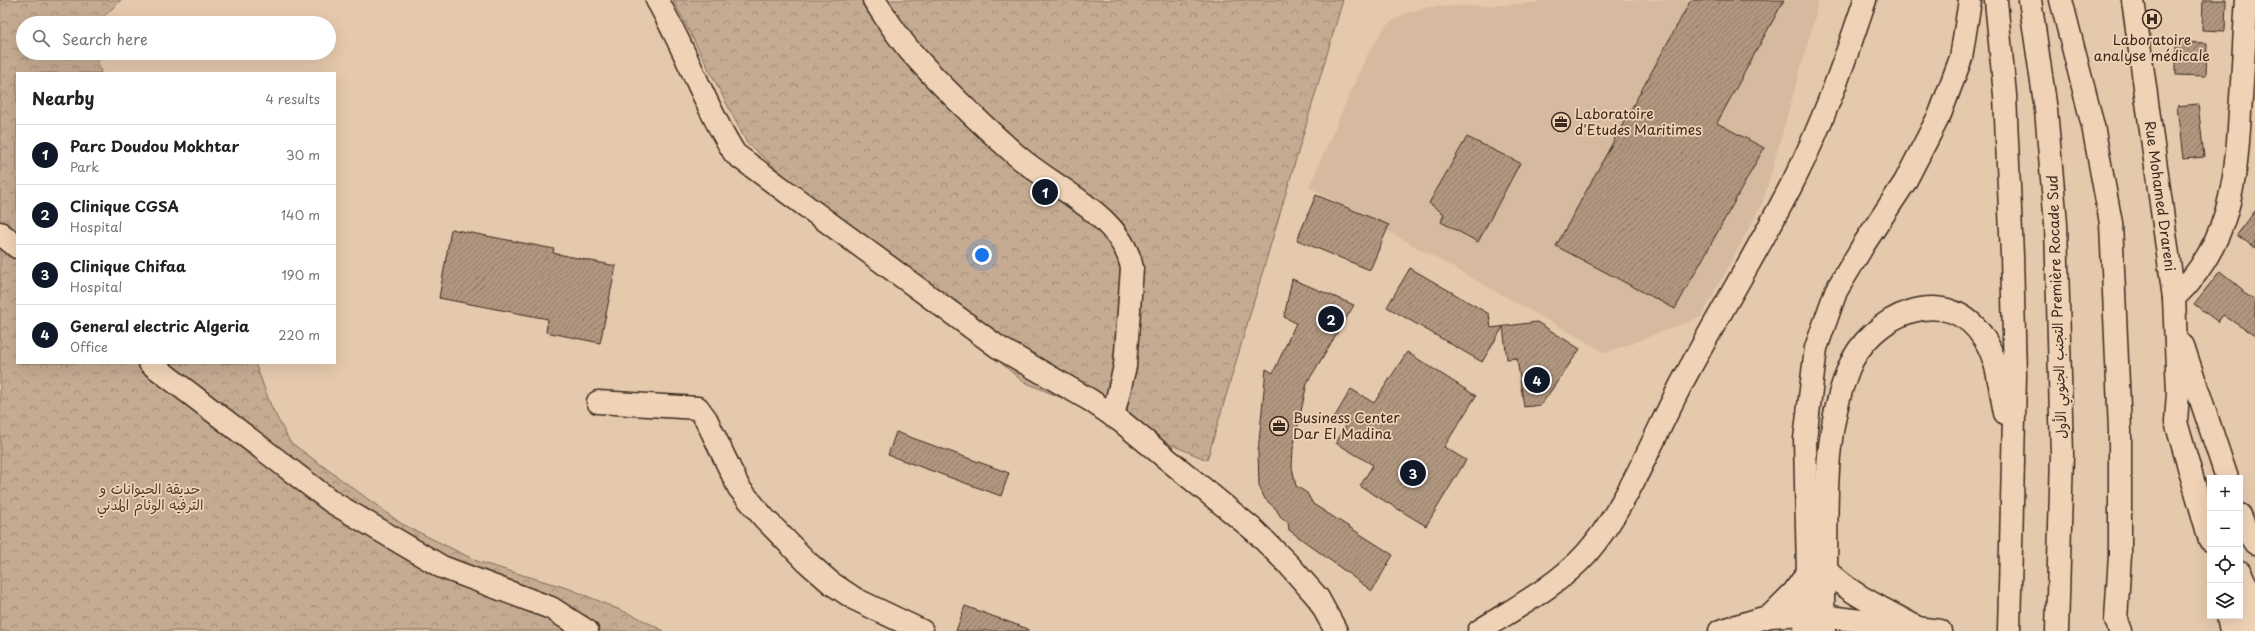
<!DOCTYPE html>
<html lang="en">
<head>
<meta charset="utf-8">
<style>
  :root { --surface:#fff; --page:#f2f2f2; --text:#222; --muted:#767676; --line:#e0e0e0; --accent:#111827 }
  body { margin:0; font-family:"Playpen Sans","Playpen Sans Arabic",sans-serif; background:var(--page); color:var(--text) }
  .controls { position:absolute; right:12px; bottom:12px; display:grid; overflow:hidden; border-radius:0px; box-shadow:0 4px 16px #0002 }
  .controls button { width:36px; height:36px; display:grid; place-items:center; padding:0; border:0; border-bottom:1px solid var(--line); background:var(--surface); color:var(--text); font:20px sans-serif }
  .you { position:absolute; left:982px; top:255px; width:14px; height:14px; margin:-10px; border:3px solid #fff; border-radius:50%; background:#1a73e8; box-shadow:0 0 0 6px #1a73e833 }
  .badge { display:grid; place-items:center; width:26px; height:26px; border-radius:50%; background:var(--accent); color:#fff; font-size:13px; font-weight:700 }
  .pin { position:absolute; translate:-50% -50%; border:2px solid #fff; box-shadow:0 1px 4px #0006 }
  .list { margin:0; padding:0; list-style:none }
  h2 { display:flex; justify-content:space-between; align-items:center; height:52px; margin:0; padding:0 16px; font-size:17px }
  h2 small { font-size:13px; font-weight:400; color:var(--muted) }
  .list li { display:grid; grid-template-columns:26px 1fr auto; gap:12px; align-items:center; box-sizing:border-box; height:60px; padding:0 16px; border-top:1px solid var(--line) }
  .list b { display:block; font-size:15px; white-space:nowrap }
  .list p { margin:0; font-size:13px; white-space:nowrap; color:var(--muted) }
  .list em { font-size:13px; font-style:normal; color:var(--muted) }
  .icon { flex:none; width:22px; height:22px; fill:none; stroke:currentColor; stroke-width:2; stroke-linecap:round; stroke-linejoin:round }
  .map { position:relative; flex:none; width:2255px; height:631px; overflow:hidden }
  .search { position:absolute; background:var(--surface); box-shadow:0 4px 16px #0002; left:16px; top:16px; width:320px; height:44px; display:flex; align-items:center; gap:10px; box-sizing:border-box; padding:0 14px; border-radius:22px; color:var(--muted); font-size:15px }
  .panel { position:absolute; background:var(--surface); box-shadow:0 4px 16px #0002; left:16px; top:72px; width:320px; height:292px; border-radius:0px }
  .map>svg:first-child { display:block }
  .built { fill:#d5baa0 }
  .park { fill:url(#park-crowns); stroke:#806a58 }
  .building { fill:url(#building-hatch); stroke:#3b2a1e }
  .lines { fill:none; stroke-linecap:round; stroke-linejoin:round }
  .minor-casing { stroke:#3b2a1e; stroke-width:25 }
  .major-casing { stroke:#3b2a1e; stroke-width:25 }
  .highway-casing { stroke:#3b2a1e; stroke-width:25 }
  .minor { stroke:#f0d3b6; stroke-width:22 }
  .major { stroke:#f0d3b6; stroke-width:22 }
  .highway { stroke:#f0d3b6; stroke-width:22 }
  .labels { text-anchor:middle; stroke-width:3.5; stroke-linejoin:round; paint-order:stroke }
  .poi-label { font-size:14px; fill:#3b2a1e; stroke:#f0d3b6; text-anchor:start }
  .street-label { font-size:14px; fill:#3b2a1e; stroke:#f0d3b6 }
  .park-label { font-size:14px; fill:#503d2f; stroke:#f0d3b6 }
</style>
</head>
<body>
<div class="map">
<svg width="2255" height="631" viewBox="0 0 2255 631">
  <defs>
    <pattern id="park-crowns" width="20" height="18" patternUnits="userSpaceOnUse"><rect width="20" height="18" fill="#c5ab92"/><path d="M2 6a3 3 0 1 1 6 0M12 15a3 3 0 1 1 6 0" fill="none" stroke="#a18b77"/></pattern>
    <pattern id="building-hatch" width="6" height="6" patternUnits="userSpaceOnUse"><rect width="6" height="6" fill="#b19780"/><path d="M-1 1l2-2M0 6l6-6M5 7l2-2" fill="none" stroke="#917b68"/></pattern>
  </defs>
  <rect width="100%" height="100%" fill="#e5c9ad"/>
  <filter id="ink" filterUnits="userSpaceOnUse"><feTurbulence type="fractalNoise" baseFrequency=".025" numOctaves="2"/><feDisplacementMap in="SourceGraphic" scale="8" xChannelSelector="R" yChannelSelector="G"/><feConvolveMatrix kernelMatrix="1 2 1 2 8 2 1 2 1" color-interpolation-filters="sRGB"/></filter>
  <g filter="url(#ink)">
    <polygon class="built" points="1540,0 1818,0 1815,17 1763,202 1701,317 1606,353 1309,187 1366,57 1386,25 1408,12 1430,7 1505,5 1535,3"/>
    <g class="park">
      <polygon points="0,0 121,0 97,23 23,23 23,53 96,53 101,73 17,73 17,363 255,363 271,406 290,442 402,524 479,562 570,589 637,617 664,631 0,631"/>
      <polygon points="673,0 1343,0 1207,460 1022,381 747,143"/>
    </g>
    <g class="building">
      <polygon points="1691,0 1784,0 1717,123 1764,148 1675,309 1556,246"/>
      <polygon points="2203,0 2226,0 2225,31 2202,30"/>
      <polygon points="2176,42 2207,43 2206,76 2176,75"/>
      <polygon points="2198,104 2204,157 2183,159 2177,106"/>
      <polygon points="1467,137 1520,163 1478,242 1441,222 1444,214 1429,203"/>
      <polygon points="1316,195 1389,225 1370,270 1297,240"/>
      <polygon points="2255,211 2255,248 2237,235"/>
      <polygon points="451,229 554,249 553,253 616,266 600,343 546,332 548,319 439,298"/>
      <polygon points="1410,268 1489,314 1491,328 1537,322 1580,349 1541,405 1524,407 1517,358 1507,359 1503,327 1482,362 1387,307"/>
      <polygon points="2220,271 2243,290 2242,292 2255,300 2255,336 2223,315 2218,322 2194,304"/>
      <polygon points="1292,279 1354,305 1307,383 1293,449 1292,467 1296,486 1307,493 1313,504 1393,555 1372,591 1289,530 1288,522 1282,519 1276,509 1265,499 1259,486 1258,452 1266,369 1273,373 1296,323 1284,317"/>
      <polygon points="1407,352 1476,396 1444,447 1466,460 1426,526 1360,486 1373,465 1336,443 1346,426 1334,418 1351,389 1374,403"/>
      <polygon points="896,432 1009,473 1001,496 888,455"/>
      <polygon points="965,606 1028,629 1028,631 956,631"/>
    </g>
    <g class="lines">
      <defs>
        <g id="minor">
          <path d="M657 0C686 50 704 105 735 154L998 347 1090 400 1122 422 1255 531 1289 565 1318 598 1336 631"/>
          <path d="M874 0C886 18 897 36 911 52 943 88 979 122 1015 154 1053 188 1122 215 1132 268L1125 366 1113 416"/>
          <path id="s1" d="M2133 0 2174 298 2178 392 2176 422 2210 540"/>
          <polyline points="0,233 17,247"/>
          <path d="M2174 298C2229 246 2236 184 2240 112 2243 75 2244 37 2247 0"/>
          <polyline points="2183,346 2227,478"/>
          <polyline points="150,363 332,502 442,567 551,608 587,631"/>
          <polyline points="598,402 698,408 706,419 739,488 764,518 807,562 831,583 855,599 922,631"/>
          <polyline points="2240,515 2246,530 2255,543"/>
          <polyline points="2240,582 2252,631"/>
          <polyline points="2228,616 2231,631"/>
          <path d="M1479 631C1515 608 1557 586 1586 554 1628 506 1654 435 1684 379 1720 312 1760 247 1794 180 1823 123 1845 60 1865 0"/>
          <polyline points="1720,631 1770,616 1806,614"/>
        </g>
        <g id="major">
          <polyline points="2240,572 2255,603"/>
          <polyline points="1806,614 1940,631"/>
        </g>
        <g id="highway">
          <polyline points="1996,0 2005,95 2012,256 2015,375 2009,631"/>
          <polyline points="2030,0 2046,110 2056,224 2062,455 2057,631"/>
          <polyline points="2061,0 2093,126 2111,223 2120,430 2120,555 2116,620 2120,631"/>
          <polyline points="1770,616 1794,592 1808,572"/>
          <path d="M1916 627C1885 609 1852 596 1826 570 1827 502 1823 434 1848 370 1869 315 1948 279 1985 340 1998 361 2000 389 2005 413"/>
          <polyline points="1805,631 1808,572 1805,439 1816,348 1836,291 1864,244 1905,182 1940,114 1961,58 1970,0"/>
          <polyline points="1824,631 1823,596 1826,570"/>
        </g>
      </defs>
      <use href="#minor" class="minor-casing"/>
      <use href="#major" class="major-casing"/>
      <use href="#highway" class="highway-casing"/>
      <use href="#minor" class="minor"/>
      <use href="#major" class="major"/>
      <use href="#highway" class="highway"/>
    </g>
  </g>
  <defs>
    <symbol id="hospital-ring" viewBox="-11 -11 22 22"><circle r="9.5" fill="#f0d3b6" stroke="#3b2a1e" stroke-width="1.5"/><path d="M-5-5h3v3.5h4V-5h3V5h-3V1.5h-4V5h-3Z" fill="#3b2a1e"/></symbol>
    <symbol id="office-ring" viewBox="-11 -11 22 22"><circle r="9.5" fill="#f0d3b6" stroke="#3b2a1e" stroke-width="1.5"/><path d="M-6-3h4V-5.5h4V-3h4V5H-6ZM-1-4.5V-3h2v-1.5ZM-6 0V1H6V0Z" fill="#3b2a1e"/></symbol>
  </defs>
  <g fill-rule="evenodd">
    <use href="#hospital-ring" x="2141" y="8" width="22" height="22"/>
    <use href="#office-ring" x="1550" y="111" width="22" height="22"/>
    <use href="#office-ring" x="1268" y="415" width="22" height="22"/>
  </g>
  <g class="labels">
    <g class="poi-label">
      <text x="2152" y="45" text-anchor="middle">Laboratoire<tspan x="2152" dy="16">analyse médicale</tspan></text>
      <text x="1575" y="119">Laboratoire<tspan x="1575" dy="16">d'Etudes Maritimes</tspan></text>
      <text x="1293" y="423">Business Center<tspan x="1293" dy="16">Dar El Madina</tspan></text>
    </g>
    <g class="street-label">
      <text dy="5" stroke="none"><textPath href="#s1" startOffset="198">Rue Mohamed Drareni</textPath></text>
      <text transform="translate(2057 307) rotate(-92)" y="5">التجنب الجنوبي الأول Première Rocade Sud</text>
    </g>
    <g class="park-label">
      <text x="150" y="494">حديقة الحيوانات و<tspan x="150" dy="16">الترفيه الوئام المدني</tspan></text>
    </g>
  </g>
</svg>
<div class="controls">
<button>+</button>
<button>−</button>
<button><svg class="icon" aria-label="locate" viewBox="0 0 24 24"><circle cx="12" cy="12" r="6"/><path d="M12 2v4M12 18v4M2 12h4M18 12h4"/></svg></button>
<button><svg class="icon" aria-label="layers" viewBox="0 0 24 24"><path d="M12 4l9 5-9 5-9-5zM3 14l9 5 9-5"/></svg></button>
</div>
<div class="you"></div>
<div class="pin badge" style="left:1045px;top:192px">1</div>
<div class="pin badge" style="left:1331px;top:319px">2</div>
<div class="pin badge" style="left:1413px;top:473px">3</div>
<div class="pin badge" style="left:1537px;top:380px">4</div>
<div class="search"><svg class="icon" aria-label="search" viewBox="0 0 24 24"><circle cx="10" cy="10" r="6"/><path d="M15 15l6 6"/></svg>Search here</div>
<section class="panel">
<h2>Nearby<small>4 results</small></h2>
<ul class="list">
<li><span class="badge">1</span><div><b>Parc Doudou Mokhtar</b><p>Park</p></div><em>30 m</em></li>
<li><span class="badge">2</span><div><b>Clinique CGSA</b><p>Hospital</p></div><em>140 m</em></li>
<li><span class="badge">3</span><div><b>Clinique Chifaa</b><p>Hospital</p></div><em>190 m</em></li>
<li><span class="badge">4</span><div><b>General electric Algeria</b><p>Office</p></div><em>220 m</em></li>
</ul>
</section>
</div>
</body>
</html>
